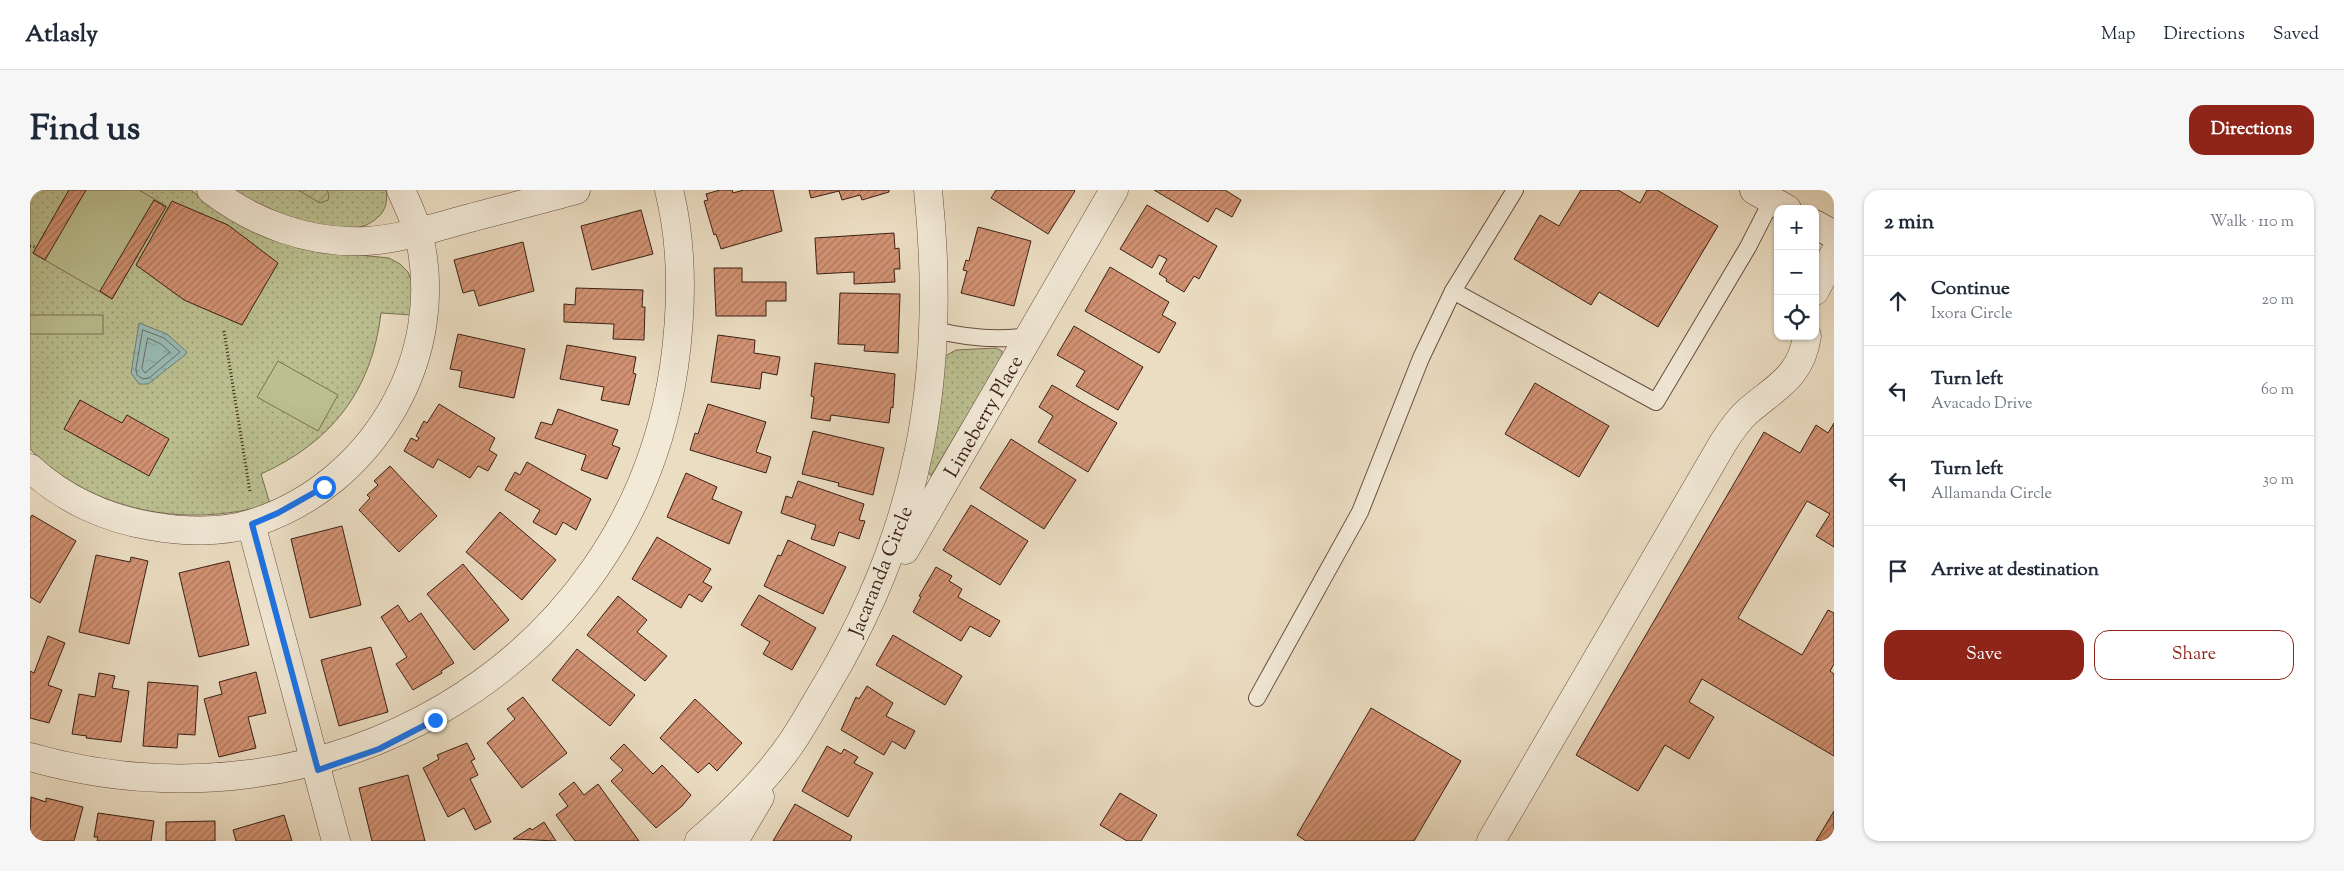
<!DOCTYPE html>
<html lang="en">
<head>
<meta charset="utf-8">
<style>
  :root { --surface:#fff; --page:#f6f6f7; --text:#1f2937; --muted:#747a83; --line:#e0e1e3; --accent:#8f2418 }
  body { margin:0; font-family:"Sorts Mill Goudy",serif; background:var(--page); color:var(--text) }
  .controls { position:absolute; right:15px; top:15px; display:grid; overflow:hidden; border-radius:10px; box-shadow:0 1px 4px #0004 }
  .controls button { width:45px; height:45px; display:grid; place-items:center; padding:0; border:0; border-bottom:1px solid var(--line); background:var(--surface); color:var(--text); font:25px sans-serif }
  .stop { position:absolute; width:15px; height:15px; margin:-11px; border:4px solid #1a73e8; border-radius:50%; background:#fff }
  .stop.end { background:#1a73e8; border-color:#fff; box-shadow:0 1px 5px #0008 }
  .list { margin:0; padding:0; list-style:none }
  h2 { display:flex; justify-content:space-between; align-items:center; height:65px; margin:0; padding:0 20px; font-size:21px }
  h2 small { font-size:16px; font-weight:400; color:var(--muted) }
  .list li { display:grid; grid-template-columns:32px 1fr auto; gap:15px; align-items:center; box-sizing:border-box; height:90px; padding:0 20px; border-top:1px solid var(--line) }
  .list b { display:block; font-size:19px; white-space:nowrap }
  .list p { margin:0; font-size:16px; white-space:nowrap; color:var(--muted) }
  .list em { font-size:16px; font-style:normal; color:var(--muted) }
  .actions { display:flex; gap:10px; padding:15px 20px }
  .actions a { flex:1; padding:11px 0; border:1px solid var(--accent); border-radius:15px; text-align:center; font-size:18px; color:var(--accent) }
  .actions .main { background:var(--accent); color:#fff }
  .icon { flex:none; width:28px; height:28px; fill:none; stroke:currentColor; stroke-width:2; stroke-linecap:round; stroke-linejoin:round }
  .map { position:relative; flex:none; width:1804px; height:651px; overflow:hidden; border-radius:15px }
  header { display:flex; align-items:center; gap:30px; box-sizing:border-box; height:70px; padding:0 25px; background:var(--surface); border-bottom:1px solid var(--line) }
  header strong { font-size:24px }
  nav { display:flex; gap:28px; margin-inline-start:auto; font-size:18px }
  .intro { display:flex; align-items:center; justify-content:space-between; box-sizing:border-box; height:120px; padding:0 30px }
  h1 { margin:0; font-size:35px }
  .button { padding:12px 22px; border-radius:15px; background:var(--accent); color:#fff; font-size:18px; font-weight:700 }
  main { display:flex; gap:30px; padding:0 30px }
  aside { flex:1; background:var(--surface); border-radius:15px; box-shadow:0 1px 4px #0004 }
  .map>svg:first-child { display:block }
  .grass { fill:url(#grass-dots); stroke:#7b7052 }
  .garden { fill:url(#garden-furrows); stroke:#7b7052 }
  .pitch { fill:#bbc091; stroke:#7b7052 }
  .water { fill:url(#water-ripples); stroke:#737d75 }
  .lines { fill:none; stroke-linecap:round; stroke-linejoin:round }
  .shore { stroke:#6a6d64; stroke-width:1 }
  .building { fill:url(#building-hatch); stroke:#3b1f14 }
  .service-casing { stroke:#674e40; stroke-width:18 }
  .minor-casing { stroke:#674e40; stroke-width:29 }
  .secondary-casing { stroke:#3b1f14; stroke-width:29 }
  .path { stroke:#3b1f14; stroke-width:3; stroke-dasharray:1 2.5; stroke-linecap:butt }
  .service { stroke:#f2e9d7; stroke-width:16 }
  .minor { stroke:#f2e9d7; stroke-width:28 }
  .secondary { stroke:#f2e9d7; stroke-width:28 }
  .route { stroke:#1a73e8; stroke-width:6 }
  .labels { text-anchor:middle; stroke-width:4.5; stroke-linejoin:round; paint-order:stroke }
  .street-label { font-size:20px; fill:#3b1f14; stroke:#f2e9d7 }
</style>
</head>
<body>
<header>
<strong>Atlasly</strong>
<nav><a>Map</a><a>Directions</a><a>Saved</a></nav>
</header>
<div class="intro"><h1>Find us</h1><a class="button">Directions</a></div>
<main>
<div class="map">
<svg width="1804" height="651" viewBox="0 0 1804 651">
  <defs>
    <pattern id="grass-dots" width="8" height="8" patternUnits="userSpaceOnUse" patternTransform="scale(1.25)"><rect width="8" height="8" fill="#bbc091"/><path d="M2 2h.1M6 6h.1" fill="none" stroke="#999b75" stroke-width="1.8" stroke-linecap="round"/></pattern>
    <pattern id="garden-furrows" width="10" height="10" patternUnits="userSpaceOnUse" patternTransform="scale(1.25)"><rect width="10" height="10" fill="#bbc091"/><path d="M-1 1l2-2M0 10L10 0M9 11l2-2" fill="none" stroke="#999b75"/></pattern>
    <pattern id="water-ripples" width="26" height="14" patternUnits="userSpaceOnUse" patternTransform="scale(1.25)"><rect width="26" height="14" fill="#98bbb5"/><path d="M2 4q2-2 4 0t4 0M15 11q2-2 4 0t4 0" fill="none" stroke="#84a09b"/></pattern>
    <pattern id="building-hatch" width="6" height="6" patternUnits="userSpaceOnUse" patternTransform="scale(1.25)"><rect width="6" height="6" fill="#d29273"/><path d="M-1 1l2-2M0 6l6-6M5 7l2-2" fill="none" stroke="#ac775d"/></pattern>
  </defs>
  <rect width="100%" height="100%" fill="#ebddc2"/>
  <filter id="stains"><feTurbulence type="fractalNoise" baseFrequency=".004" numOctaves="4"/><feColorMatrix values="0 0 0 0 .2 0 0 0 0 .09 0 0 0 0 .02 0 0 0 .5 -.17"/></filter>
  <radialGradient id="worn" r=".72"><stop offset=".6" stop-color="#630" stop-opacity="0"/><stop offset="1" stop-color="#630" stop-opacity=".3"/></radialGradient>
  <g class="grass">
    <path d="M0 0H161L176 12 299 62 359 68 370 74 378 82 383 95 382 125 351 123C342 200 302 252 231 284L240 314C156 339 63 322 0 259Z"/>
    <path d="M203 0H356C358 10 356 21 347 28 315 58 234 19 203 0Z"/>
    <polygon points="966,158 972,161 972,167 901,286 898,281 915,166 926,160"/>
  </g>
  <polygon class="garden" points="268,0 297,0 299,5 298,10 290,13"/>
  <g class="pitch">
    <polygon points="39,0 109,0 136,16 82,109 3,63"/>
    <rect x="0" y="125" width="73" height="19"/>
    <polygon points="248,171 308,205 288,241 227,207"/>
  </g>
  <polygon class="water" points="109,133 137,144 157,162 155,165 118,194 109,194 101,183"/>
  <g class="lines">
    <g class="shore">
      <polygon points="113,140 134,148 150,162 119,188 113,189 107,185 106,179"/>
      <polygon points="118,148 131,154 140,162 115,183 112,179"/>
    </g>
  </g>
  <g class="building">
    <polygon points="39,0 56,0 15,70 3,63"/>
    <polygon points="690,0 702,0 703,3 714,0 743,0 752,41 691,59 686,44 684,45 674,11 678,10 676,4"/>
    <polygon points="779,0 859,0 859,2 832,10 830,5 812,10 809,1 781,8"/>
    <polygon points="966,0 1044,0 1045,1 1018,44 961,8"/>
    <polygon points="1124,0 1195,0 1211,10 1202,27 1186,18 1178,32"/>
    <polygon points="1551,0 1588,0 1610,13 1617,0 1627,0 1688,36 1628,137 1569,102 1561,115 1484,69 1510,25 1529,36"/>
    <polygon points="124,10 136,17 82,109 70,101"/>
    <polygon points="142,11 198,35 248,73 212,135 154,110 106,75"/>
    <polygon points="1117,15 1187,56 1169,89 1164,86 1154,102 1136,91 1137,89 1129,84 1137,69 1129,65 1122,78 1090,59"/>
    <polygon points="611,20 623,64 562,80 551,36"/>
    <polygon points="948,37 1001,51 984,116 931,103 937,81 933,80 936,70 939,71"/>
    <polygon points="864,43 865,59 869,58 870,79 864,79 865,92 824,94 824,82 787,84 785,48"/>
    <polygon points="493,52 504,101 449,116 444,100 433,103 424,70"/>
    <polygon points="1080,77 1139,112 1132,125 1146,133 1129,163 1055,121"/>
    <polygon points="684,78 712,78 712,92 756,92 756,111 736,111 736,126 686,126"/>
    <polygon points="546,98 613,100 612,117 615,117 614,150 583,149 584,134 534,132 534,114 545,115"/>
    <polygon points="810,103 870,104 868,163 834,161 835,155 808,154"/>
    <polygon points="1044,136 1113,177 1088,220 1046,196 1055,181 1027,165"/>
    <polygon points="428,144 495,159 484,208 429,197 432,181 420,179"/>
    <polygon points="688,145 725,150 724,163 750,167 747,185 732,182 730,199 681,192"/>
    <polygon points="537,155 606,167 603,183 606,184 599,215 571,210 574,197 530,189"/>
    <polygon points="785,173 865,184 863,218 861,217 859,233 801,225 800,231 781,228 784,207 781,206"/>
    <polygon points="1505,193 1579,236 1549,287 1475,244"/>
    <polygon points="1022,195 1087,233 1058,282 1008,252 1023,226 1009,217"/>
    <polygon points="50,210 92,233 97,225 139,249 119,286 34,239"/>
    <polygon points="409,214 465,248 459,260 467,265 458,281 448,276 440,288 408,269 403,278 374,261 381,248 387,251 389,248 386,246 394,231 397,233"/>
    <polygon points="678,214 736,232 726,262 741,267 736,283 660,260 665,243 668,244"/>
    <polygon points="528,219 588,240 582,255 590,258 577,289 551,280 556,265 505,248 511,232 522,235"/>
    <polygon points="1804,233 1804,357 1786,346 1800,324 1777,311 1708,428 1772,465 1798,420 1804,423 1804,474 1800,481 1804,484 1804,566 1672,489 1659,512 1684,527 1659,569 1635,555 1608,601 1546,565 1734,242 1770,263 1786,235 1798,243"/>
    <polygon points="783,241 854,258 843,305 808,296 809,293 772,284"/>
    <polygon points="981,249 1046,290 1014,339 950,298"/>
    <polygon points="497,272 561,309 546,340 533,332 526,345 503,332 510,320 475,300 485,282 490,285"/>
    <polygon points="360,276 407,326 369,362 329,320 340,308 337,305 348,295 344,291"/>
    <polygon points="656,283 687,297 682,309 712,322 699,354 637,327"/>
    <polygon points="768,291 834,314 829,330 835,331 829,349 809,342 804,356 781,349 786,335 751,323 756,306 762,308"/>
    <polygon points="941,315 998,351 970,395 913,360"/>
    <polygon points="470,322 526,370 492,410 436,362"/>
    <polygon points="2,325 46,351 10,413 0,407 0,328"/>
    <polygon points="312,336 331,415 280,428 261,349"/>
    <polygon points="627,347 681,379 673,392 682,397 672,412 659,404 651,418 602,389"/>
    <polygon points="758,350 816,377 793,424 734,396 748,365 751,366"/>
    <polygon points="66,365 100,372 101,367 118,371 99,454 49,442"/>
    <polygon points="199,371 219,455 169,467 149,383"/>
    <polygon points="433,374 479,430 444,460 397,404"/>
    <polygon points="906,377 922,386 919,391 932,399 928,407 970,431 960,447 940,436 931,451 883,422 891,407 889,406"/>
    <polygon points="729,405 786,438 762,480 733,464 740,452 711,435"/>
    <polygon points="588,406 617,430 607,442 637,466 615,491 557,445"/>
    <polygon points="368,415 379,432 391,423 424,473 411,481 412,483 383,500 366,474 377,467 351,427"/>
    <polygon points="863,445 932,486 915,515 846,475"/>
    <polygon points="18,446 35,453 18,495 32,500 19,533 0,528 0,481 4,483"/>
    <polygon points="341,457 358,522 309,536 291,470"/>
    <polygon points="547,459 605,505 580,536 522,490"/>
    <polygon points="226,482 236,523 218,527 226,558 189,567 174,509 192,504 189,492"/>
    <polygon points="69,483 85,486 82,498 99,501 91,552 56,548 57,546 42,544 49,504 65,507"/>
    <polygon points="118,492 168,496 165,545 148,544 147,558 113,556"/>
    <polygon points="837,496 863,513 856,526 885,541 875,559 862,551 854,565 811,540 826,507 829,509"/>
    <polygon points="493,507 537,563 492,598 457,553 485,529 477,519"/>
    <polygon points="665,509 712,553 687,581 679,573 668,583 630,548"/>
    <polygon points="1341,518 1431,571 1384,651 1276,651 1267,645"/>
    <polygon points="437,553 445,569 441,571 448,585 440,589 461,632 445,640 434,618 418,627 393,578 409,569 407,565"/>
    <polygon points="594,554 623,584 632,575 661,605 652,616 626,638 581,591 593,580 580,568"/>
    <polygon points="797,556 811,564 814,559 828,567 824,573 843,583 818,627 772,601"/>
    <polygon points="378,585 395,651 342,651 329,598"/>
    <polygon points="544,592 554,605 568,594 609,651 545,651 526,625 538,616 529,604"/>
    <polygon points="1090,603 1127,625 1111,651 1097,651 1070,635"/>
    <polygon points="1,607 16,612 16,608 53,617 44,651 0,651"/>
    <polygon points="765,614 822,646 820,651 743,651"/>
    <polygon points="1804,621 1804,651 1786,651"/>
    <polygon points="68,623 124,631 121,651 67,651 68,647 64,647"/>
    <polygon points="254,625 262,651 206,651 203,640"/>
    <polygon points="185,631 185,651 136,651 136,632"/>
    <polygon points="514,632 526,651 483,649 500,638 502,640"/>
  </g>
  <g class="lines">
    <defs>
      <g id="service">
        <polyline points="1485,0 1423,101 1626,212 1718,57 1742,10"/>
        <path d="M905 140C937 148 966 151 999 146"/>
        <polyline points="1227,508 1330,322 1391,168 1423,101"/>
      </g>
      <g id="minor">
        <path d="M181 0C225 34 281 54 336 51 370 49 404 38 436 29 473 19 510 10 546 0"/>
        <polyline points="1785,101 1804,64"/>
        <path d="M0 278C33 309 77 329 121 336 153 342 192 343 223 333 342 295 420 166 388 42 384 28 377 14 371 0"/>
        <polyline points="221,334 306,651"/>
        <polyline points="875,360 1084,0"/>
        <path d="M0 567C291 651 599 481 644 177 652 120 653 56 639 0"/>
        <path d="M669 651C704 621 739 587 764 549 776 531 786 512 797 494 891 336 917 182 898 0"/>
        <polyline points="704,651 730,607"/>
        <path d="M1461 651 1693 253C1700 242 1707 231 1717 222 1744 198 1771 188 1777 146"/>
      </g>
      <g id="secondary">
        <polyline points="1724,0 1757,19"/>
        <polyline points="1785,34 1804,45"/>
      </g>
    </defs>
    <use href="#service" class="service-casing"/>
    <use href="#minor" class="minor-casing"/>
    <use href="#secondary" class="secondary-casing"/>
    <g class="path">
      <polyline points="0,56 6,57"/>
      <polyline points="194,141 220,302"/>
    </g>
    <use href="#service" class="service"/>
    <use href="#minor" class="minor"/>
    <use href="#secondary" class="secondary"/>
  </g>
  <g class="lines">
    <polyline class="route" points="294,297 248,323 222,334 288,580 349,559 405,530"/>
  </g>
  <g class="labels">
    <g class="street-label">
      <text transform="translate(953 226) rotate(-60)" y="7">Limeberry Place</text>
      <text transform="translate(850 381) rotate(-68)" y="7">Jacaranda Circle</text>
    </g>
  </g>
  <rect width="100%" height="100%" filter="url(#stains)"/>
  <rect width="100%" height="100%" fill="url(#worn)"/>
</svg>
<div class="controls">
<button>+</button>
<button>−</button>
<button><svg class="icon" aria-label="locate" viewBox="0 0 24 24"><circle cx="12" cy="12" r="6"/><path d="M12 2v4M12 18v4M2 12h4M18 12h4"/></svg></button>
</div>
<div class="stop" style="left:294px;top:297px"></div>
<div class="stop end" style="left:405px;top:530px"></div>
</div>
<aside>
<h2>2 min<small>Walk · 110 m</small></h2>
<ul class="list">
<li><svg class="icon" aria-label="ahead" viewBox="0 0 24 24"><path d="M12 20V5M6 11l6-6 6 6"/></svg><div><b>Continue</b><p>Ixora Circle</p></div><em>20 m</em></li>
<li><svg class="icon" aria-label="left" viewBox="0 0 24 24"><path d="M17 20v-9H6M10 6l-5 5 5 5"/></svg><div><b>Turn left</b><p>Avacado Drive</p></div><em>60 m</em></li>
<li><svg class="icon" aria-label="left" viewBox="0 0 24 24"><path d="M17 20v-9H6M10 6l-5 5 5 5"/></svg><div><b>Turn left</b><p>Allamanda Circle</p></div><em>30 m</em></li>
<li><svg class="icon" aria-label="arrive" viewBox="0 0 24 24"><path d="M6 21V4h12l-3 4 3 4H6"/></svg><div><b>Arrive at destination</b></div></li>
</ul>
<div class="actions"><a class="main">Save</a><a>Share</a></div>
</aside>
</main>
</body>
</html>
